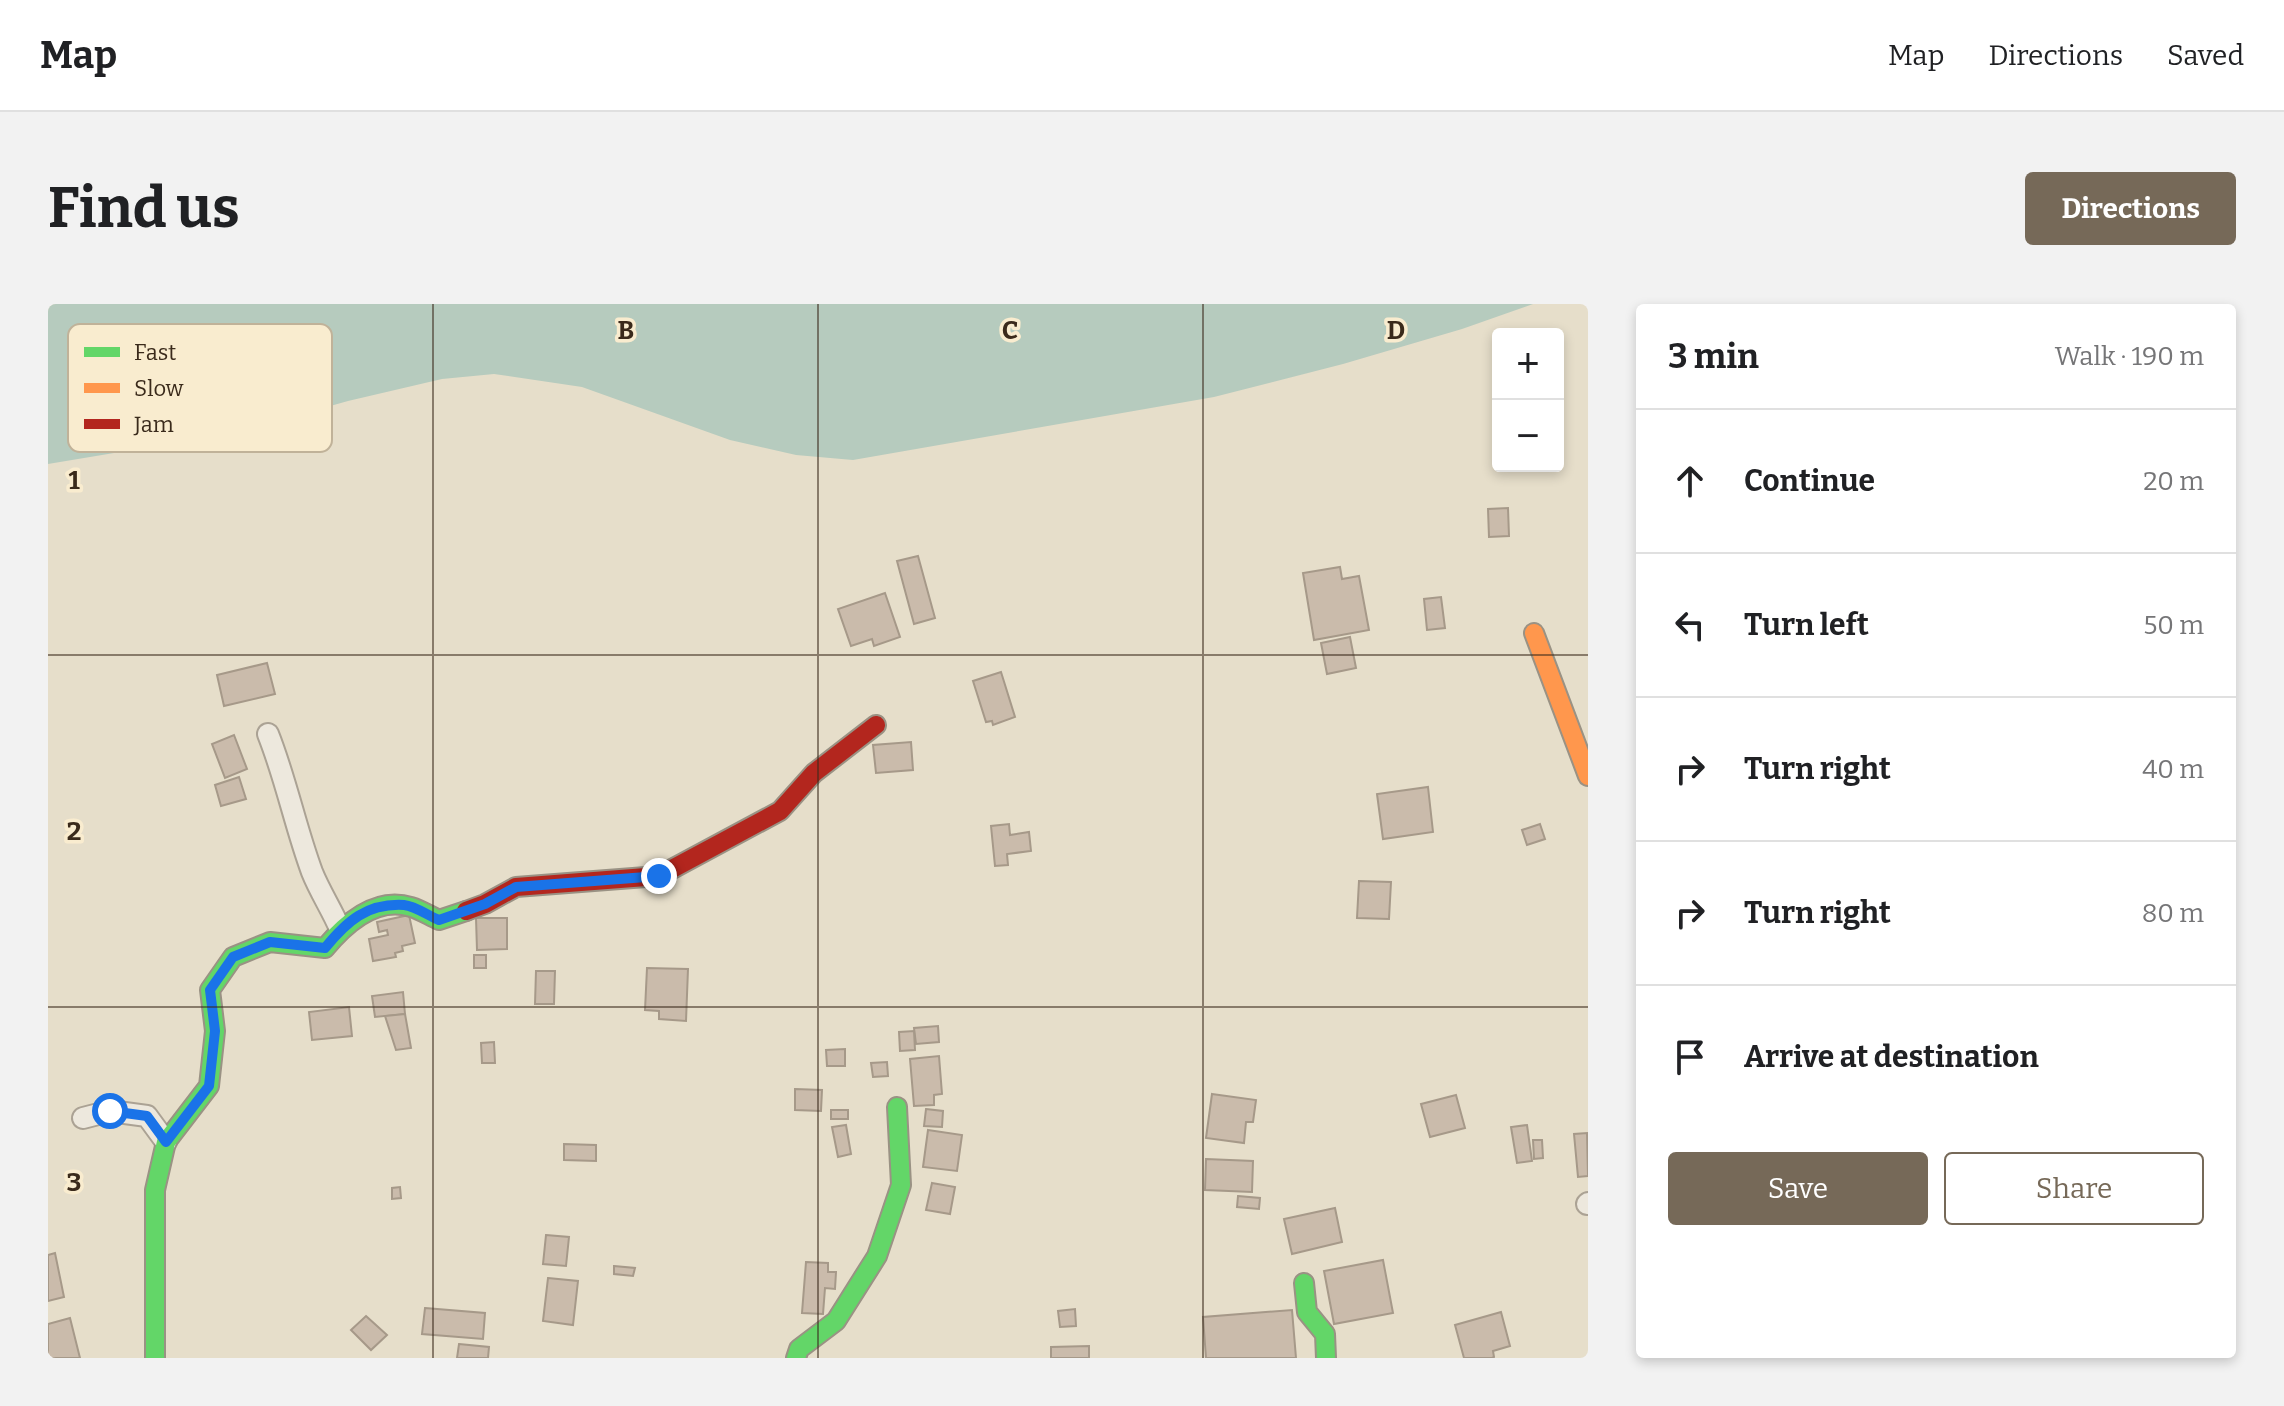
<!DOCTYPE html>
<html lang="en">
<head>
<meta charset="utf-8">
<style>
  :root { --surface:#fff; --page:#f2f2f2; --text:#202124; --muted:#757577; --line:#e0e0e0; --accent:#766958 }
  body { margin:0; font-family:Bitter,serif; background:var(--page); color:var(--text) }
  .controls { position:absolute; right:24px; top:24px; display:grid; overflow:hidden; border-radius:8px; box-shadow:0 4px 12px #0003 }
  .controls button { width:72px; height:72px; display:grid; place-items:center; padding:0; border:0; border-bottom:2px solid var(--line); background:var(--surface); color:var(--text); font:40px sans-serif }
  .stop { position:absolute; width:24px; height:24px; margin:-18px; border:6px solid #1a73e8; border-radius:50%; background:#fff }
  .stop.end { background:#1a73e8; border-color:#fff; box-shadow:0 2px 8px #0008 }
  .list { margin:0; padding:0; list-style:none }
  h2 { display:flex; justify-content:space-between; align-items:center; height:104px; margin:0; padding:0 32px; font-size:34px }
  h2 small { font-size:26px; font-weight:400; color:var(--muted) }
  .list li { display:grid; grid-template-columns:52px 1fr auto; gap:24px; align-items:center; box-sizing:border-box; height:144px; padding:0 32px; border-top:2px solid var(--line) }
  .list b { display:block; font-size:30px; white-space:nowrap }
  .list em { font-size:26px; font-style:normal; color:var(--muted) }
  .actions { display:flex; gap:16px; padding:24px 32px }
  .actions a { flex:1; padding:18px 0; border:2px solid var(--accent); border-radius:8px; text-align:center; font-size:28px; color:var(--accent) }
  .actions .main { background:var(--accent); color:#fff }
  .icon { flex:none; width:44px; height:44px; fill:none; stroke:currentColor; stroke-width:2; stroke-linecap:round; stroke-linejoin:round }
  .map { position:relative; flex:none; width:1540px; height:1054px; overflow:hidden; border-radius:8px }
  header { display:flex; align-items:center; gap:48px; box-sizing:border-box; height:112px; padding:0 40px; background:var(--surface); border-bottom:2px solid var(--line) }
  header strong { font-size:38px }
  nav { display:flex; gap:44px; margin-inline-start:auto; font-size:28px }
  .intro { display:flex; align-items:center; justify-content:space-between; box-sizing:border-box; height:192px; padding:0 48px }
  h1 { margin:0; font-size:56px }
  .button { padding:20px 36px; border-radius:8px; background:var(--accent); color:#fff; font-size:28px; font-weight:700 }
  main { display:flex; gap:48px; padding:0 48px }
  aside { flex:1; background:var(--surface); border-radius:8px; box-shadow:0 4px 12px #0003 }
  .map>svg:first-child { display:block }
  .water { fill:#b6cbbe }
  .building { fill:#cabbab; stroke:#a69989; stroke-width:2 }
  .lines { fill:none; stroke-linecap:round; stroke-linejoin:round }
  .street-casing { stroke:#aba294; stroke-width:24 }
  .fast-casing { stroke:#9a9284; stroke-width:22 }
  .slow-casing { stroke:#9a9284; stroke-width:22 }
  .jam-casing { stroke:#9a9284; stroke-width:22 }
  .street { stroke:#ede8dd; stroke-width:20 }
  .fast { stroke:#63d668; stroke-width:18 }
  .slow { stroke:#ff974d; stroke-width:18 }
  .jam { stroke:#b3261e; stroke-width:18 }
  .route { stroke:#1a73e8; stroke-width:10 }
  .grid { fill:none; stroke:#3a2a1b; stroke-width:2; stroke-opacity:0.55 }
  .key { fill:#f9eccf; stroke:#c0b299; stroke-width:2 }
  .key-label { font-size:22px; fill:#3a2a1b }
  .grid-label { font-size:26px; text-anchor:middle; font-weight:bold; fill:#3a2a1b; stroke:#f9eccf; stroke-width:7; stroke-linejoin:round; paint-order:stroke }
</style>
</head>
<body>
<header>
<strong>Map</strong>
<nav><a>Map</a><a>Directions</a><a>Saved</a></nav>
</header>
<div class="intro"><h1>Find us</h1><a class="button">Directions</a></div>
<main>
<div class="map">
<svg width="1540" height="1054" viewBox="0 0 1540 1054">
  <rect width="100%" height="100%" fill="#e6deca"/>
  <polygon class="water" points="0,0 1485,0 1414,25 1295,60 1166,93 805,156 748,151 682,136 534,83 446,70 394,75 300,97 186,129 0,160"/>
  <g class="building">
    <polygon points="1460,204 1461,232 1441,233 1440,205"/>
    <polygon points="870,252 887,314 866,320 849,257"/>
    <polygon points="1292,263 1294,275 1311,272 1321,326 1266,336 1255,269"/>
    <polygon points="837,289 852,333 826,342 824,335 803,342 790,305"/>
    <polygon points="1393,293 1397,324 1379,326 1376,295"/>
    <polygon points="1302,333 1308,364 1279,370 1273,339"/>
    <polygon points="219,359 227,390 176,402 169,371"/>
    <polygon points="953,368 967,413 945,421 944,417 938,418 925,377"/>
    <polygon points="186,431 199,465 177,474 164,440"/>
    <polygon points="863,438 865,466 828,469 825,441"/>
    <polygon points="191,473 198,495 173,502 167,481"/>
    <polygon points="1380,483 1385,528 1335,535 1329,490"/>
    <polygon points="961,520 962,531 981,528 983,547 959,550 960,561 947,562 943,522"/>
    <polygon points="1492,520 1497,535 1479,541 1474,526"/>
    <polygon points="1311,577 1343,578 1341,615 1309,614"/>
    <polygon points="361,611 367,639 354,642 355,647 347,649 348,653 325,657 321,635 340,631 339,626 331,628 329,618"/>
    <polygon points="428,614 459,614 459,645 429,646"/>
    <rect x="426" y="651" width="12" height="13"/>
    <polygon points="599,664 640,665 638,717 611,715 611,707 597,706"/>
    <polygon points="488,667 507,667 506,700 487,700"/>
    <polygon points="355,688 357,710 327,713 324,692"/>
    <polygon points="301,703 304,732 264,736 261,708"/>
    <polygon points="357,710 363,744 348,746 337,712"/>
    <polygon points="890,722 891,738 868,740 866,724"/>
    <polygon points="866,727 867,746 852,747 851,728"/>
    <polygon points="446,738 447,759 434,759 433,739"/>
    <polygon points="797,745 797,762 779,762 778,746"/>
    <polygon points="891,752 894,790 886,791 886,801 866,802 862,755"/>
    <polygon points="839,758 840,772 825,773 823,759"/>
    <polygon points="747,785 774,786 773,807 747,806"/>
    <polygon points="1164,790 1208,796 1205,818 1198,818 1196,839 1158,834"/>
    <polygon points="1408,791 1417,824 1382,833 1373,800"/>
    <polygon points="878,805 895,807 894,823 876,822"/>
    <rect x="783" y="806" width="17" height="9"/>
    <polygon points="798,821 803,850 790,853 784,823"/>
    <polygon points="1479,821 1484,857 1469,859 1463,823"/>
    <polygon points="880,826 914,831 909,867 875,863"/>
    <polygon points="1539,829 1540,872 1530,873 1526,830"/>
    <polygon points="1485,836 1494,836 1495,854 1486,855"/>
    <polygon points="516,840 548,841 548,857 516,856"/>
    <polygon points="1158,855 1205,857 1204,888 1157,886"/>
    <polygon points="884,879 907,883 902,910 878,906"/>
    <polygon points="352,883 353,894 344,895 344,884"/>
    <polygon points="1190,892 1212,894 1211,905 1189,903"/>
    <polygon points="1287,904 1294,938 1244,950 1236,915"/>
    <polygon points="498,931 521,933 518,962 495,960"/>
    <polygon points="7,949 16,993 0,997 0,951"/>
    <polygon points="1335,956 1345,1009 1286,1020 1276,967"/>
    <polygon points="758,958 780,959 780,968 788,968 787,985 777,984 775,1010 754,1009"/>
    <polygon points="566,962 587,964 585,972 566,970"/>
    <polygon points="500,974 530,977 525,1021 495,1017"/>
    <polygon points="377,1004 437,1009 435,1035 374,1030"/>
    <polygon points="1027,1005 1028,1022 1012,1023 1010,1007"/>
    <polygon points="1244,1006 1248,1054 1158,1054 1155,1013"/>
    <polygon points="1453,1008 1462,1042 1445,1047 1446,1053 1444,1054 1416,1054 1407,1021"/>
    <polygon points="318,1012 339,1031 323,1046 303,1026"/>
    <polygon points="22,1014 32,1054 0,1054 0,1020"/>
    <polygon points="411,1040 441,1043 440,1054 409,1054"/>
    <polygon points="1041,1042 1041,1054 1003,1054 1003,1043"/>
  </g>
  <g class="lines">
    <defs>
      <g id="street">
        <path d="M220 430C238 475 247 522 264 568 272 588 284 606 292 625"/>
        <polyline points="35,814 62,807 99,812 118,838"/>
        <polyline points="1539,900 1540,899"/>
      </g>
      <g id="fast">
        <polyline points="1256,979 1259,1008 1277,1030 1278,1054"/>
        <path d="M107 1054V886L118 838 161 782 167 727 162 686 185 653 222 638 277 644C297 620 328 592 363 603 373 606 382 612 391 616L418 607"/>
        <polyline points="748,1054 751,1045 788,1017 829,952 853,881 849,803"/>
      </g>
      <polyline id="slow" points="1486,329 1540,472"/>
      <polyline id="jam" points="418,607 437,600 468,583 611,572 732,507 766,469 828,421"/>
    </defs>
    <use href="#street" class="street-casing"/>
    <use href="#fast" class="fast-casing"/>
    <use href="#slow" class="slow-casing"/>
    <use href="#jam" class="jam-casing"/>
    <use href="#street" class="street"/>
    <use href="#fast" class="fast"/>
    <use href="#slow" class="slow"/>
    <use href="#jam" class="jam"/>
  </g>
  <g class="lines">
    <path class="route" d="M62 807 99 812 118 838 161 782 167 727 162 686 185 653 222 638 277 644C299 617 319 599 356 601 367 602 381 612 391 616L437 600 468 583 611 572"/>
  </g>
  <path class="grid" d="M385 0V1054M770 0V1054M1155 0V1054M0 351H1540M0 703H1540"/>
  <rect x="20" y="20" width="264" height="128" rx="12" class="key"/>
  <rect x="36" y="43" width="36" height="10" fill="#63d668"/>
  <rect x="36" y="79" width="36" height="10" fill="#ff974d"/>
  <rect x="36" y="115" width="36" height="10" fill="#b3261e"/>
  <g class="key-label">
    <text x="86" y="56">Fast</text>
    <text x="86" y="92">Slow</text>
    <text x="86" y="128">Jam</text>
  </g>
  <g class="grid-label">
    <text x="578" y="35">B</text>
    <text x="962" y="35">C</text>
    <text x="1348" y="35">D</text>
    <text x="26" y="185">1</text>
    <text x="26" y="536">2</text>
    <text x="26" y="887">3</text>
  </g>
</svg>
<div class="controls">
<button>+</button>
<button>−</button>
</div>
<div class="stop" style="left:62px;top:807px"></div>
<div class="stop end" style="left:611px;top:572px"></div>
</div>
<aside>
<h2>3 min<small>Walk · 190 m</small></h2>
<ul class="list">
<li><svg class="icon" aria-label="ahead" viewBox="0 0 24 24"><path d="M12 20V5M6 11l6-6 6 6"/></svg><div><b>Continue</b></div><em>20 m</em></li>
<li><svg class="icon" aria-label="left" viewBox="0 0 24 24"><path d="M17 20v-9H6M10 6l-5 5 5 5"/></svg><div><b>Turn left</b></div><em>50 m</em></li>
<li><svg class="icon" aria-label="right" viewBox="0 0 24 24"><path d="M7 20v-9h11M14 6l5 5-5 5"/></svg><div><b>Turn right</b></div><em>40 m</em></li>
<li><svg class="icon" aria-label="right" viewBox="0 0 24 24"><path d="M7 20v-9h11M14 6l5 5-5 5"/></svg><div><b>Turn right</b></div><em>80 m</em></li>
<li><svg class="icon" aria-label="arrive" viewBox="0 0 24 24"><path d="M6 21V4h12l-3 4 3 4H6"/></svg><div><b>Arrive at destination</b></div></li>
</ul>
<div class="actions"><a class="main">Save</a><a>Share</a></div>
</aside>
</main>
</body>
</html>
